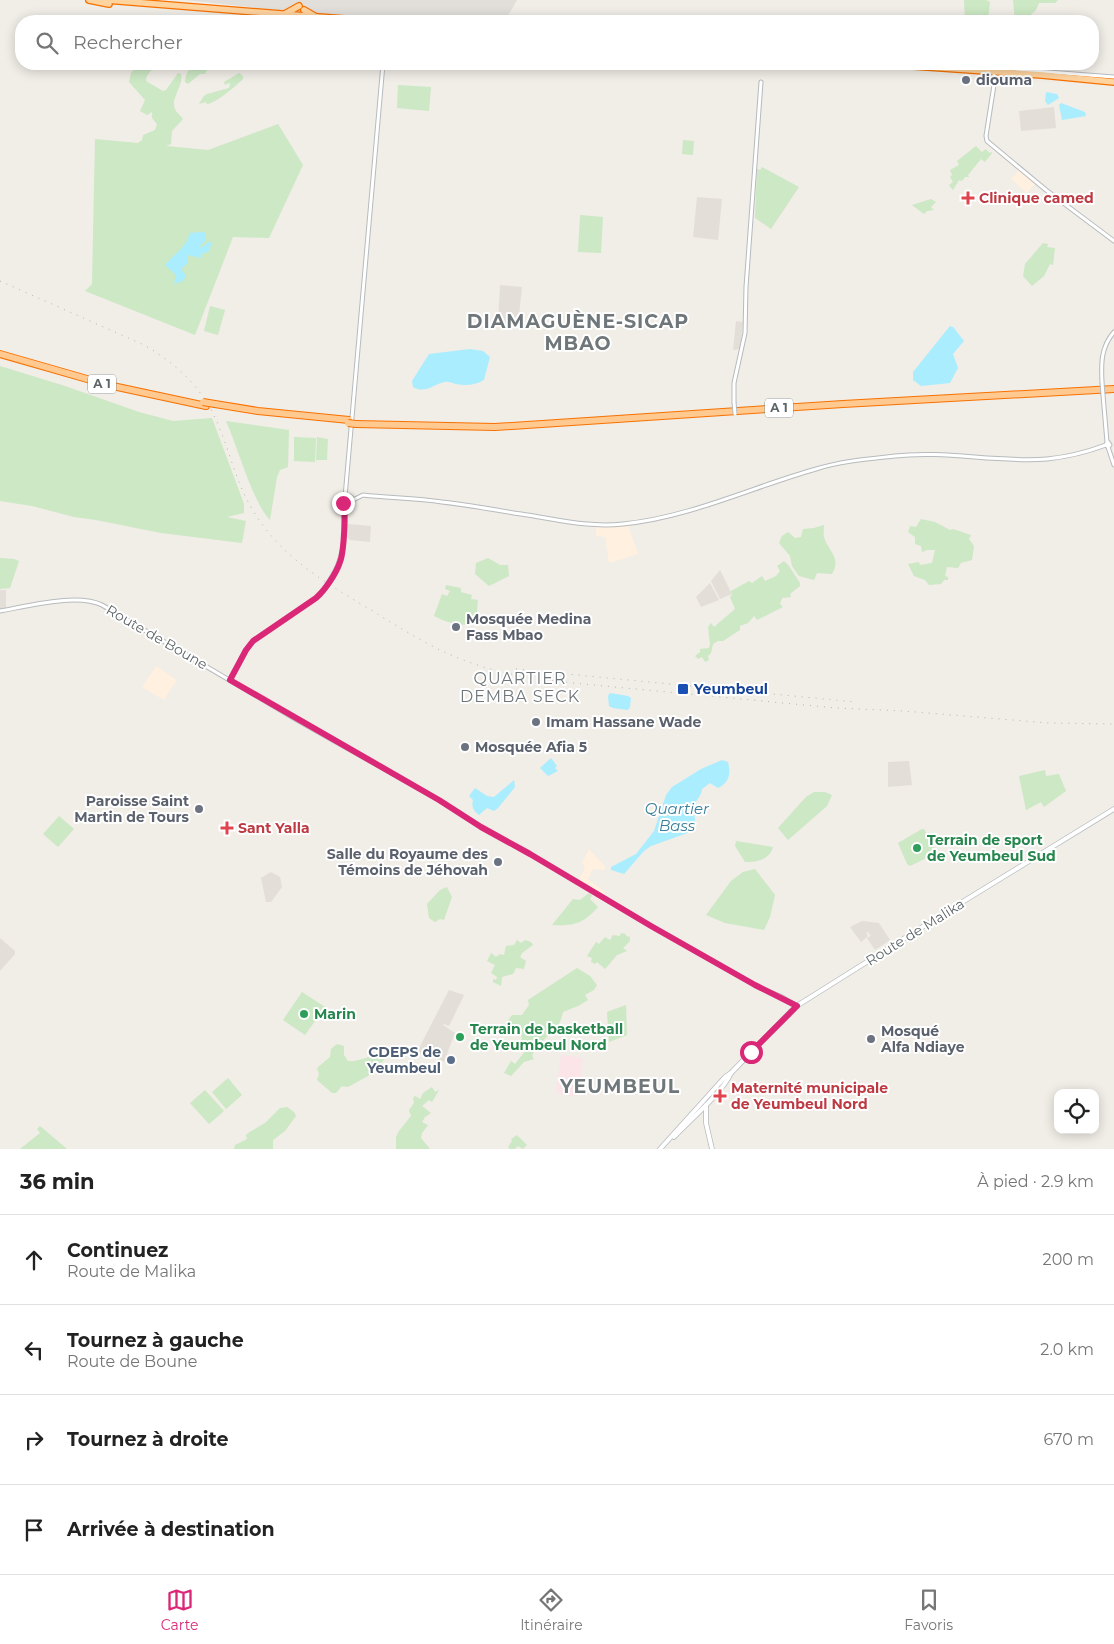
<!DOCTYPE html>
<html lang="fr">
<head>
<meta charset="utf-8">
<style>
  :root { --surface:#fff; --page:#f6f6f6; --text:#222; --muted:#767676; --line:#e0e0e0; --accent:#db2777 }
  body { margin:0; font-family:Montserrat,sans-serif; background:var(--page); color:var(--text) }
  .controls { position:absolute; right:15px; bottom:15px; display:grid; overflow:hidden; border-radius:10px; box-shadow:0 2px 12px #0003 }
  .controls button { width:45px; height:45px; display:grid; place-items:center; padding:0; border:0; border-bottom:1px solid var(--line); background:var(--surface); color:var(--text); font:25px sans-serif }
  .stop { position:absolute; width:15px; height:15px; margin:-11px; border:4px solid #db2777; border-radius:50%; background:#fff }
  .stop.end { background:#db2777; border-color:#fff; box-shadow:0 1px 5px #0008 }
  .list { margin:0; padding:0; list-style:none }
  h2 { display:flex; justify-content:space-between; align-items:center; height:65px; margin:0; padding:0 20px; font-size:21px }
  h2 small { font-size:16px; font-weight:400; color:var(--muted) }
  .list li { display:grid; grid-template-columns:32px 1fr auto; gap:15px; align-items:center; box-sizing:border-box; height:90px; padding:0 20px; border-top:1px solid var(--line) }
  .list b { display:block; font-size:19px; white-space:nowrap }
  .list p { margin:0; font-size:16px; white-space:nowrap; color:var(--muted) }
  .list em { font-size:16px; font-style:normal; color:var(--muted) }
  .icon { flex:none; width:28px; height:28px; fill:none; stroke:currentColor; stroke-width:2; stroke-linecap:round; stroke-linejoin:round }
  .map { position:relative; flex:none; width:1114px; height:1149px; overflow:hidden }
  .search { position:absolute; background:var(--surface); box-shadow:0 2px 12px #0003; left:15px; right:15px; top:15px; height:55px; display:flex; align-items:center; gap:12px; box-sizing:border-box; padding:0 18px; border-radius:20px; color:var(--muted); font-size:19px }
  .sheet { height:425px; background:var(--surface) }
  nav { display:flex; justify-content:space-around; align-items:center; box-sizing:border-box; height:70px; border-top:1px solid var(--line); background:var(--surface); font-size:14px; color:var(--muted) }
  nav a { display:grid; justify-items:center; gap:2px }
  nav .on { color:var(--accent) }
  .map>svg:first-child { display:block }
  .commercial { fill:#fff0df }
  .industrial { fill:#e2dfdb }
  .education { fill:#e3ded8 }
  .medical { fill:#fce5e8 }
  .green { fill:#cce8c4 }
  .water { fill:#a9edff }
  .lines { fill:none; stroke-linecap:round; stroke-linejoin:round }
  .tertiary-casing { stroke:#b7bbbe; stroke-width:5 }
  .secondary-casing { stroke:#b5bbbf; stroke-width:5.5 }
  .trunk-casing { stroke:#f87100; stroke-width:8 }
  .motorway-casing { stroke:#f87100; stroke-width:8 }
  .tertiary { stroke:#fff; stroke-width:3 }
  .secondary { stroke:#fff; stroke-width:4 }
  .trunk { stroke:#ffd49f; stroke-width:5.5 }
  .motorway { stroke:#ffc990; stroke-width:6 }
  .rail { stroke:#b4b5b6; stroke-width:1; stroke-dasharray:1 6; stroke-linecap:butt }
  .tertiary-bridge-casing { stroke:#b7bbbe; stroke-width:5; stroke-linecap:butt }
  .motorway-bridge-casing { stroke:#f87100; stroke-width:8; stroke-linecap:butt }
  .tertiary-bridge { stroke:#fff; stroke-width:3 }
  .motorway-bridge { stroke:#ffc990; stroke-width:6 }
  .route { stroke:#db2777; stroke-width:6 }
  .worship-dot { fill:#6b7280; stroke:#fff; stroke-width:2 }
  .health-dot { fill:#e0444e; stroke:#fff; stroke-width:2 }
  .transit-dot { fill:#1a4fb4; stroke:#fff; stroke-width:2 }
  .leisure-dot { fill:#2e9e5b; stroke:#fff; stroke-width:2 }
  .service-dot { fill:#5c6f8a; stroke:#fff; stroke-width:2 }
  .labels { text-anchor:middle; stroke-width:4; stroke-linejoin:round; paint-order:stroke }
  .shield { fill:#fff; stroke:#8e9395; stroke-width:1 }
  .shield-label { font-size:12px; font-weight:bold; fill:#5e6568 }
  .worship-label { font-size:14px; font-weight:bold; fill:#5b616d; stroke:#fff; text-anchor:start }
  .health-label { font-size:14px; font-weight:bold; fill:#be3a42; stroke:#fff; text-anchor:start }
  .street-label { font-size:14px; fill:#5e6568; stroke:#fff }
  .transit-label { font-size:14px; font-weight:bold; fill:#164399; stroke:#fff; text-anchor:start }
  .leisure-label { font-size:14px; font-weight:bold; fill:#27864d; stroke:#fff; text-anchor:start }
  .service-label { font-size:14px; font-weight:bold; fill:#4e5e75; stroke:#fff; text-anchor:end }
  .water-label { font-size:15px; font-style:italic; fill:#3a7e9a; stroke:#fff }
  .quarter-label { font-size:16px; letter-spacing:1px; fill:#6f777a; stroke:#fff }
  .district-label { font-size:19px; font-weight:bold; letter-spacing:1px; fill:#6f777a; stroke:#fff }
</style>
</head>
<body>
<div class="map">
<svg width="1114" height="1149" viewBox="0 0 1114 1149">
  <rect width="100%" height="100%" fill="#f1ede7"/>
  <g class="commercial">
    <polygon points="1019,170 1035,184 1027,193 1011,179"/>
    <polygon points="628,525 638,554 609,563 605,537 596,536 596,527"/>
    <polygon points="156,666 177,680 164,700 142,687"/>
    <polygon points="589,849 606,867 603,870 593,869 588,879 604,891 604,896 577,880 585,869 582,862"/>
  </g>
  <polygon class="industrial" points="185,0 517,0 505,21 413,21 313,14"/>
  <g class="education">
    <polygon points="1054,107 1056,128 1021,131 1019,111"/>
    <polygon points="697,197 722,199 718,240 693,237"/>
    <polygon points="500,285 522,287 518,325 498,323"/>
    <polygon points="736,321 743,322 740,349 733,350"/>
    <polygon points="348,524 371,526 370,542 350,540 347,537"/>
    <polygon points="720,570 732,594 720,599 711,581"/>
    <polygon points="710,583 719,600 701,607 696,597"/>
    <polygon points="0,590 6,590 6,608 0,609"/>
    <polygon points="909,761 912,785 888,787 888,762"/>
    <polygon points="271,872 280,877 282,887 271,902 266,902 261,878"/>
    <polygon points="862,921 879,923 890,940 875,950 867,938 871,936 868,932 866,933 868,936 861,942 850,927"/>
    <polygon points="0,938 15,951 15,954 0,971"/>
    <polygon points="449,990 464,995 449,1026 444,1024 443,1025 455,1033 444,1062 433,1056 432,1058 417,1052"/>
  </g>
  <polygon class="medical" points="563,1055 581,1058 583,1061 578,1097 559,1094 556,1091 561,1056"/>
  <g class="green">
    <polygon points="964,0 986,0 990,2 988,21 965,21"/>
    <polygon points="1013,0 1058,0 1055,3 1039,3 1036,10 1024,21 1015,21"/>
    <path d="M137 64H160C154 68 146 73 146 81L163 91 166 90 178 73 181 74C184 86 170 98 175 109 176 112 181 116 183 119L172 131 171 144 166 146 208 150 278 124 303 165 269 238 233 237 195 335 85 291 92 284 95 139 138 143 142 140 143 135 155 130 157 124 152 118V112L147 115 140 111 145 100 129 82 131 73 137 66Z"/>
    <path d="M190 64H205L208 68 205 74H200L188 84 185 82C185 74 190 70 190 64Z"/>
    <path d="M239 73 243 76V79C236 86 216 103 207 104L206 102 199 104 204 96 207 94 229 88 230 85 229 83 225 85 224 82Z"/>
    <polygon points="398,85 431,87 429,111 397,108"/>
    <polygon points="683,140 694,141 693,155 682,154"/>
    <polygon points="976,146 982,152 986,149 989,153 991,152 992,153 985,162 981,159 968,175 969,177 965,177 962,181 959,180 953,190 949,185 953,182 950,177 952,175 950,170 959,165 957,161"/>
    <polygon points="762,167 799,187 771,229 755,218 757,169 760,170"/>
    <polygon points="931,199 936,202 931,207 934,210 927,211 924,214 912,205"/>
    <polygon points="580,215 603,217 601,253 578,252"/>
    <polygon points="1043,243 1048,244 1047,247 1055,248 1053,265 1050,264 1044,276 1032,286 1023,276 1025,264"/>
    <polygon points="210,306 225,310 218,335 204,331"/>
    <polygon points="0,366 65,386 139,412 173,421 212,418 244,504 244,513 227,517 246,521 242,543 161,533 96,520 74,517 32,506 0,501"/>
    <path d="M226 421 289 430 288 467 280 470 277 477 270 520C253 503 237 445 226 421Z"/>
    <polygon points="294,437 316,438 315,462 294,461"/>
    <polygon points="317,437 328,439 327,460 316,460"/>
    <polygon points="921,519 935,522 950,530 953,529 971,535 969,539 974,546 972,560 961,563 958,568 947,567 945,576 948,577 948,580 944,580 941,584 929,585 925,580 914,576 908,564 919,562 920,565 932,563 935,550 927,550 922,552 921,546 915,544 915,537 908,532 910,526 916,527"/>
    <path d="M824 525C824 529 823 534 824 537 828 551 842 558 832 574L817 573 814 580 799 576 792 566 790 556 779 543 782 536 788 532 795 538 801 537 803 529 814 528Z"/>
    <polygon points="0,558 14,559 19,561 10,588 0,589"/>
    <polygon points="488,558 500,565 508,565 509,576 489,586 475,574 476,563"/>
    <polygon points="784,561 789,566 800,583 800,586 790,594 791,597 782,598 780,604 783,607 757,620 754,616 748,623 740,626 740,630 723,641 718,641 713,644 711,653 708,656 709,660 705,662 702,657 698,659 695,656 700,652 700,649 709,648 710,644 708,627 711,623 714,627 735,609 730,597 732,595 731,591 749,581 752,583 762,576 765,581 776,576 780,571 777,566"/>
    <path d="M446 585 461 588V592L472 595 471 599 478 600C477 604 478 611 476 616 471 633 444 621 434 616L442 594 447 596 450 591 445 589Z"/>
    <polygon points="1045,770 1046,776 1059,774 1066,791 1044,807 1041,802 1026,810 1019,776"/>
    <polygon points="814,792 825,792 832,795 827,806 788,840 778,828 806,797"/>
    <polygon points="59,816 74,829 58,847 43,834"/>
    <polygon points="922,829 924,829 937,853 910,866 907,864 898,843"/>
    <path d="M736 841 773 847C769 860 757 862 745 862L735 846Z"/>
    <polygon points="755,869 775,895 770,917 764,930 725,923 706,915 731,881 743,872"/>
    <polygon points="447,887 452,897 444,920 440,919 435,922 429,918 427,904 440,890"/>
    <path d="M589 893 592 895 590 899 598 907C583 924 574 926 552 925L573 899 580 900Z"/>
    <polygon points="621,933 626,934 626,936 630,937 630,941 623,948 627,951 617,955 605,969 597,962 595,964 591,962 592,958 587,956 596,942 599,944 605,937 610,940 613,935 620,936"/>
    <polygon points="517,940 521,943 525,940 531,942 533,945 522,953 520,957 526,961 524,969 516,968 513,974 502,977 501,986 493,982 493,979 496,980 497,977 491,973 495,965 487,961 491,953 496,957 500,954 504,955 506,946 514,945"/>
    <path d="M577 968 590 976 597 985 594 990 585 995 588 1000 578 1006 563 1012C562 1016 561 1020 559 1024 553 1033 536 1044 532 1056L534 1059 524 1062 511 1076 504 1073 511 1061 515 1064 526 1050 516 1045 522 1039 521 1035 505 1024 512 1015H522L529 1005 528 1000Z"/>
    <polygon points="302,992 325,1007 305,1035 283,1020"/>
    <polygon points="626,1005 627,1035 609,1042 607,1012"/>
    <path d="M337 1044 344 1046V1055L348 1061C356 1062 373 1057 378 1051L383 1053 386 1058 368 1076 348 1087C338 1086 343 1086 336 1093H332L317 1080 319 1074 317 1068 330 1057 331 1049Z"/>
    <polygon points="228,1078 242,1095 226,1109 212,1092"/>
    <polygon points="432,1087 435,1092 439,1090 432,1102 429,1100 422,1106 431,1113 425,1117 422,1122 428,1125 422,1133 421,1138 430,1149 396,1149 396,1137 399,1131 411,1116 409,1110 414,1103 413,1098 415,1096 420,1099 423,1093"/>
    <polygon points="205,1090 224,1111 209,1124 190,1103"/>
    <polygon points="287,1107 294,1112 296,1116 285,1131 273,1140 273,1149 234,1149 235,1145 247,1139 246,1135 248,1133 265,1123 280,1108"/>
    <polygon points="40,1126 67,1149 20,1149 40,1133 37,1129"/>
    <polygon points="517,1135 527,1145 523,1149 518,1146 515,1149 510,1149 508,1147 512,1141 511,1139"/>
  </g>
  <g class="water">
    <polygon points="1046,92 1057,94 1059,98 1048,105 1045,101"/>
    <polygon points="1061,103 1085,112 1086,116 1062,120 1059,105"/>
    <path d="M202 232 206 233V240L200 246 201 248 208 242H212L209 251 202 254 201 258 187 255 188 263 181 269 186 276 183 281 174 284 176 275 165 265C175 253 186 248 190 233Z"/>
    <polygon points="950,326 953,327 964,341 953,354 958,368 950,383 921,386 913,380 913,372"/>
    <path d="M470 349 483 351 490 357 484 380C476 385 465 386 456 384 452 383 448 381 444 382 433 385 425 394 413 387L412 381 429 354Z"/>
    <polygon points="610,693 628,696 631,698 630,707 628,710 613,708 609,706 608,696"/>
    <polygon points="551,758 557,766 555,768 558,771 548,776 540,768"/>
    <path d="M722 760 728 762C731 774 729 783 718 788L710 783 702 789C702 796 695 800 694 807 693 816 698 822 693 831L651 846 644 851 624 874 611 870V867L636 854 654 831 666 795 672 787 701 769Z"/>
    <path d="M514 780 515 787 498 808 494 811 487 808 479 815C474 812 471 806 473 800L469 796 475 788 487 796 494 797Z"/>
  </g>
  <g class="lines">
    <defs>
      <g id="tertiary">
        <polyline points="856,64 885,66"/>
        <polyline points="946,64 1114,77"/>
        <polyline points="994,72 994,85 986,136 987,141 1046,190 1114,241"/>
        <path d="M1102 382C1101 363 1101 347 1114 332"/>
        <polyline points="1103,395 1107,442"/>
        <polyline points="734,402 734,383 745,333 746,287 761,82"/>
        <polygon points="1108,442 1110,445 1108,447 1106,444"/>
        <polyline points="1108,447 1114,465"/>
        <circle cx="348" cy="501" r="5"/>
        <polyline points="345,497 383,64"/>
        <path d="M353 500 363 495C389 498 416 498 442 502 469 505 495 510 521 514 555 519 588 528 623 524 691 517 752 487 816 469 842 461 868 459 895 456 945 450 996 463 1047 459 1067 457 1087 452 1106 445"/>
        <path d="M334 573C344 556 347 524 344 504"/>
        <path d="M0 611C28 606 77 593 102 605L297 720 439 800 481 827 530 854 651 926 760 988 780 996 797 1006"/>
        <polyline points="230,680 246,651 253,641 316,598 323,591"/>
      </g>
      <g id="secondary">
        <polyline points="706,1105 706,1123 712,1149"/>
        <path d="M674 1137C689 1121 723 1092 731 1073"/>
        <polyline points="660,1149 725,1077 731,1073 795,1007 951,909 1114,809"/>
      </g>
      <g id="trunk">
        <polyline points="89,0 109,4"/>
        <polyline points="106,0 369,21"/>
        <polyline points="304,10 316,17"/>
        <polyline points="283,15 299,6"/>
        <polyline points="281,19 311,21"/>
        <polyline points="884,64 1042,75 1114,82"/>
      </g>
      <g id="motorway">
        <polyline points="0,354 108,385 206,406"/>
        <polyline points="215,404 258,411 349,420"/>
        <polyline points="356,424 495,427 843,404 1114,389"/>
      </g>
    </defs>
    <use href="#tertiary" class="tertiary-casing"/>
    <use href="#secondary" class="secondary-casing"/>
    <use href="#trunk" class="trunk-casing"/>
    <use href="#motorway" class="motorway-casing"/>
    <use href="#tertiary" class="tertiary"/>
    <use href="#secondary" class="secondary"/>
    <use href="#trunk" class="trunk"/>
    <use href="#motorway" class="motorway"/>
    <g class="rail">
      <path d="M0 281 144 345C175 363 201 386 216 420 229 448 235 480 251 507 280 559 330 585 379 615 407 632 435 650 466 661 497 673 529 678 562 682L836 708 904 711 1048 723 1114 724"/>
      <polyline points="516,669 855,702"/>
    </g>
    <defs>
      <g id="tertiary-bridge">
        <polyline points="1102,382 1103,395"/>
        <polyline points="734,402 735,414"/>
        <polyline points="323,591 334,573"/>
      </g>
      <g id="motorway-bridge">
        <polyline points="203,402 215,404"/>
        <polyline points="348,423 356,424"/>
      </g>
    </defs>
    <use href="#tertiary-bridge" class="tertiary-bridge-casing"/>
    <use href="#motorway-bridge" class="motorway-bridge-casing"/>
    <use href="#tertiary-bridge" class="tertiary-bridge"/>
    <use href="#motorway-bridge" class="motorway-bridge"/>
  </g>
  <g class="lines">
    <path class="route" d="M343 503C346 512 344 552 340 562 336 574 325 590 316 598L253 641 246 650 230 680 439 800 481 827 530 854 651 926 755 985 797 1006 751 1052"/>
  </g>
  <g class="worship-dot">
    <circle cx="966" cy="80" r="5"/>
    <circle cx="456" cy="627" r="5"/>
    <circle cx="536" cy="722" r="5"/>
    <circle cx="465" cy="747" r="5"/>
    <circle cx="199" cy="809" r="5"/>
    <circle cx="498" cy="862" r="5"/>
    <circle cx="871" cy="1039" r="5"/>
  </g>
  <g class="health-dot">
    <path d="M965.5 190.5h5v5h5v5h-5v5h-5v-5h-5v-5h5z"/>
    <path d="M224.5 820.5h5v5h5v5h-5v5h-5v-5h-5v-5h5z"/>
    <path d="M717.5 1088.5h5v5h5v5h-5v5h-5v-5h-5v-5h5z"/>
  </g>
  <rect class="transit-dot" x="677" y="683" width="12" height="12" rx="2.5"/>
  <g class="leisure-dot">
    <circle cx="917" cy="848" r="5"/>
    <circle cx="304" cy="1014" r="5"/>
    <circle cx="460" cy="1037" r="5"/>
  </g>
  <circle class="service-dot" cx="451" cy="1060" r="5"/>
  <g class="labels">
    <g class="shield">
      <rect x="88" y="374.5" width="28" height="19" rx="4"/>
      <rect x="765" y="398.5" width="28" height="19" rx="4"/>
    </g>
    <g class="shield-label">
      <text x="102" y="388">A 1</text>
      <text x="779" y="412">A 1</text>
    </g>
    <g class="worship-label">
      <text x="976" y="85">diouma</text>
      <text x="466" y="624">Mosquée Medina<tspan x="466" dy="16">Fass Mbao</tspan></text>
      <text x="546" y="727">Imam Hassane Wade</text>
      <text x="475" y="752">Mosquée Afia 5</text>
      <text x="189" y="806" text-anchor="end">Paroisse Saint<tspan x="189" dy="16">Martin de Tours</tspan></text>
      <text x="488" y="859" text-anchor="end">Salle du Royaume des<tspan x="488" dy="16">Témoins de Jéhovah</tspan></text>
      <text x="881" y="1036">Mosqué<tspan x="881" dy="16">Alfa Ndiaye</tspan></text>
    </g>
    <g class="health-label">
      <text x="979" y="203">Clinique camed</text>
      <text x="238" y="833">Sant Yalla</text>
      <text x="731" y="1093">Maternité municipale<tspan x="731" dy="16">de Yeumbeul Nord</tspan></text>
    </g>
    <g class="street-label">
      <text transform="translate(157 637) rotate(30)" y="5">Route de Boune</text>
      <text transform="translate(915 932) rotate(-32)" y="5">Route de Malika</text>
    </g>
    <g class="transit-label">
      <text x="694" y="694">Yeumbeul</text>
    </g>
    <g class="leisure-label">
      <text x="927" y="845">Terrain de sport<tspan x="927" dy="16">de Yeumbeul Sud</tspan></text>
      <text x="314" y="1019">Marin</text>
      <text x="470" y="1034">Terrain de basketball<tspan x="470" dy="16">de Yeumbeul Nord</tspan></text>
    </g>
    <g class="service-label">
      <text x="441" y="1057">CDEPS de<tspan x="441" dy="16">Yeumbeul</tspan></text>
    </g>
    <g class="water-label">
      <text x="677" y="814">Quartier<tspan x="677" dy="17">Bass</tspan></text>
    </g>
    <g class="quarter-label">
      <text x="520" y="684">QUARTIER<tspan x="520" dy="18">DEMBA SECK</tspan></text>
    </g>
    <g class="district-label">
      <text x="578" y="328">DIAMAGUÈNE-SICAP<tspan x="578" dy="22">MBAO</tspan></text>
      <text x="620" y="1093">YEUMBEUL</text>
    </g>
  </g>
</svg>
<div class="controls">
<button><svg class="icon" aria-label="locate" viewBox="0 0 24 24"><circle cx="12" cy="12" r="6"/><path d="M12 2v4M12 18v4M2 12h4M18 12h4"/></svg></button>
</div>
<div class="stop" style="left:751px;top:1052px"></div>
<div class="stop end" style="left:343px;top:503px"></div>
<div class="search"><svg class="icon" aria-label="search" viewBox="0 0 24 24"><circle cx="10" cy="10" r="6"/><path d="M15 15l6 6"/></svg>Rechercher</div>
</div>
<section class="sheet">
<h2>36 min<small>À pied · 2.9 km</small></h2>
<ul class="list">
<li><svg class="icon" aria-label="ahead" viewBox="0 0 24 24"><path d="M12 20V5M6 11l6-6 6 6"/></svg><div><b>Continuez</b><p>Route de Malika</p></div><em>200 m</em></li>
<li><svg class="icon" aria-label="left" viewBox="0 0 24 24"><path d="M17 20v-9H6M10 6l-5 5 5 5"/></svg><div><b>Tournez à gauche</b><p>Route de Boune</p></div><em>2.0 km</em></li>
<li><svg class="icon" aria-label="right" viewBox="0 0 24 24"><path d="M7 20v-9h11M14 6l5 5-5 5"/></svg><div><b>Tournez à droite</b></div><em>670 m</em></li>
<li><svg class="icon" aria-label="arrive" viewBox="0 0 24 24"><path d="M6 21V4h12l-3 4 3 4H6"/></svg><div><b>Arrivée à destination</b></div></li>
</ul>
</section>
<nav>
<a class="on"><svg class="icon" aria-label="map" viewBox="0 0 24 24"><path d="M3 6l6-2 6 2 6-2v14l-6 2-6-2-6 2zM9 4v14M15 6v14"/></svg>Carte</a>
<a><svg class="icon" aria-label="directions" viewBox="0 0 24 24"><path d="M12 3l9 9-9 9-9-9zM9 14v-3h6M13 9l2 2-2 2"/></svg>Itinéraire</a>
<a><svg class="icon" aria-label="saved" viewBox="0 0 24 24"><path d="M7 4h10v16l-5-4-5 4z"/></svg>Favoris</a>
</nav>
</body>
</html>
